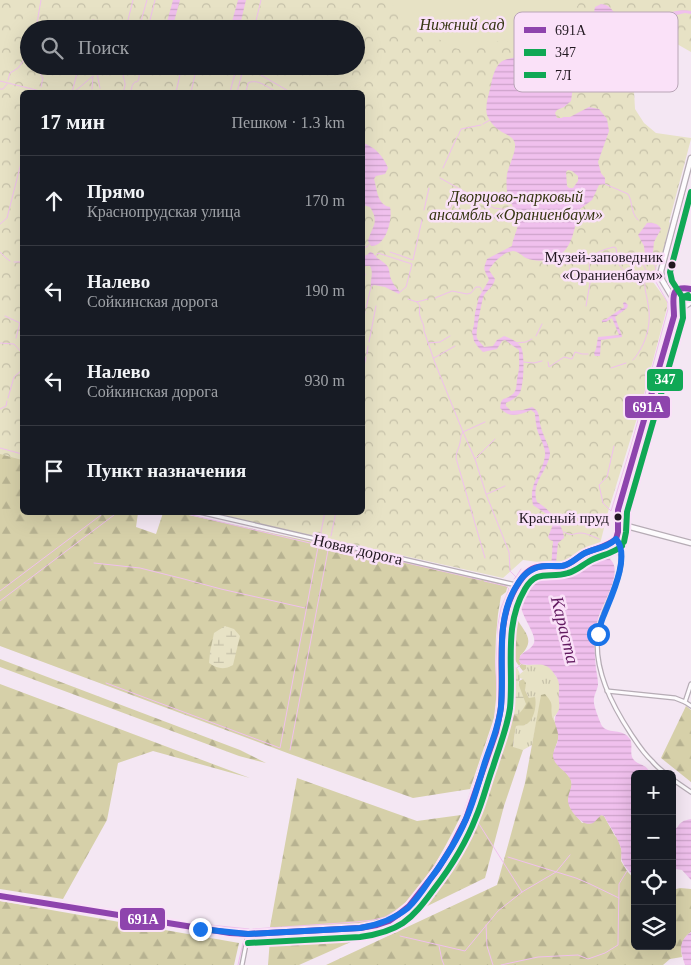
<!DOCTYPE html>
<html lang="ru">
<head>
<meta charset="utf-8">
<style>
  :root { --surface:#171b24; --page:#242831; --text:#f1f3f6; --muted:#9ea1a6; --line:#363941 }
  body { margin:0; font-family:Georgia,serif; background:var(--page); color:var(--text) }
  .controls { position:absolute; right:15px; bottom:15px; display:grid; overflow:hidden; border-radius:8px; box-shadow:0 5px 20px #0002 }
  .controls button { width:45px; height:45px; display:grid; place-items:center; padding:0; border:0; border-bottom:1px solid var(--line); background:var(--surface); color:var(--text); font:25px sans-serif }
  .stop { position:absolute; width:15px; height:15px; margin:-11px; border:4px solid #1a73e8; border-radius:50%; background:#fff }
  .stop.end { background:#1a73e8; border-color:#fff; box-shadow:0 1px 5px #0008 }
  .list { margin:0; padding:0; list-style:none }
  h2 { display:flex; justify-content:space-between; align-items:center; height:65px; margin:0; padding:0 20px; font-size:21px }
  h2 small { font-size:16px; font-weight:400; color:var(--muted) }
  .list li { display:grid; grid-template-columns:32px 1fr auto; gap:15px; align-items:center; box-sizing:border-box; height:90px; padding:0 20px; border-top:1px solid var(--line) }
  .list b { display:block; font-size:19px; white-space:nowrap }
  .list p { margin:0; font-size:16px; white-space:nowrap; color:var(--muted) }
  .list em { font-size:16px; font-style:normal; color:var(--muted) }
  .icon { flex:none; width:28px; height:28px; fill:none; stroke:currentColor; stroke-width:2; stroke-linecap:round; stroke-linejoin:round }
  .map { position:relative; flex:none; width:691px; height:965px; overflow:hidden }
  .search { position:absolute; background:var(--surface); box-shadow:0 5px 20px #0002; left:20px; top:20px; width:345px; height:55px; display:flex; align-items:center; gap:12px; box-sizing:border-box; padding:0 18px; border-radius:28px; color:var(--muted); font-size:19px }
  .panel { position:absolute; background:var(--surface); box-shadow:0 5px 20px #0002; left:20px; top:90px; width:345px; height:425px; border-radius:8px }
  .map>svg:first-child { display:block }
  .grass { fill:url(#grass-tufts) }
  .forest { fill:url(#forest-firs) }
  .wetland { fill:url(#wetland-marsh) }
  .park { fill:url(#park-crowns); fill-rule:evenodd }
  .garden { fill:#e7e2c5 }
  .water { fill:url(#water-rules); fill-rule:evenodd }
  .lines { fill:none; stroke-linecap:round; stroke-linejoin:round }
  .stream { stroke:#f0c0ed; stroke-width:1 }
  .street-casing { stroke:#b6acb5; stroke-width:5.5 }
  .secondary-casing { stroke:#b6acb5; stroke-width:7 }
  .street { stroke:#fdfbfd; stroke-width:3 }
  .secondary { stroke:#fdfbfd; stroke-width:4.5 }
  .bus-1-casing { stroke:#fae1f8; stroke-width:10 }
  .bus-2-casing { stroke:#fae1f8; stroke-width:10 }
  .bus-3-casing { stroke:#fae1f8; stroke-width:10 }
  .bus-1 { stroke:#8e44ad; stroke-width:6 }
  .bus-2 { stroke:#10a855; stroke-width:6 }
  .bus-3 { stroke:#10a855; stroke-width:6 }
  .route { stroke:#1a73e8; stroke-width:6 }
  .bus-dot { fill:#211820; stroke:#fae1f8; stroke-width:2 }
  .labels { text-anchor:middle; stroke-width:5; stroke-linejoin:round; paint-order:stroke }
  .bus-label { font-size:15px; fill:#211820; stroke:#fae1f8; text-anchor:end }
  .park-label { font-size:16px; font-style:italic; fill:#353511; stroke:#fae1f8 }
  .street-label { font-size:16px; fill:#211820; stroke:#fae1f8 }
  .water-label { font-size:18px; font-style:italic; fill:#61195f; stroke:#fae1f8 }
  .key { fill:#fae1f8; stroke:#b9a5b7; stroke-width:1 }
  .key-label { font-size:14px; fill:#211820 }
  .line-badge { stroke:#fae1f8; stroke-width:2 }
  .badge-label { font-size:14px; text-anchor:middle; font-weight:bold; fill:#fff }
</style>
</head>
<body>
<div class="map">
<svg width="691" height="965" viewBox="0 0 691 965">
  <defs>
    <pattern id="grass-tufts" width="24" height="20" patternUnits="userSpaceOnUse" patternTransform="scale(1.25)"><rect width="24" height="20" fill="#e7e2c5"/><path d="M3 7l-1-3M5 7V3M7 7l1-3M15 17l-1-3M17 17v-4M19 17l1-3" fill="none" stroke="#c6c1a9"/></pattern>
    <pattern id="forest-firs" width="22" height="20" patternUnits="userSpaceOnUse" patternTransform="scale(1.25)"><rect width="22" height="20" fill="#d6d0a9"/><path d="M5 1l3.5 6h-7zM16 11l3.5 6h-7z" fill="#b7b291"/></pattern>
    <pattern id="wetland-marsh" width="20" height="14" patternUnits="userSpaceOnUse" patternTransform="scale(1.25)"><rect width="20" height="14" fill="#e7e2c5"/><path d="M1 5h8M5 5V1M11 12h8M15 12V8" fill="none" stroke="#c6c1a9"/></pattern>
    <pattern id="park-crowns" width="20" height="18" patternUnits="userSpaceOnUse" patternTransform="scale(1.25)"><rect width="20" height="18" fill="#e7e2c5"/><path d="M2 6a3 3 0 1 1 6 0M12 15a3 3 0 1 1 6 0" fill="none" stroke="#c6c1a9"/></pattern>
    <pattern id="water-rules" width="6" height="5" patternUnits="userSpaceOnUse" patternTransform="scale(1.25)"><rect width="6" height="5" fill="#f0c0ed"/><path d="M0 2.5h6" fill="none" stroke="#cea4cb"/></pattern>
  </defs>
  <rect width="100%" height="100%" fill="#f4e7f3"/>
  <g class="grass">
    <circle cx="683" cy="297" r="7"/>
    <path d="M616 541 618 550 613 555 610 559C608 558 605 556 603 555 584 553 574 575 557 575L555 573 559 572C562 570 593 552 596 552 598 552 599 553 600 554L608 551V548Z"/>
    <polygon points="543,664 550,667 559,681 560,700 559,711 554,717 555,723 542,695 532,745 523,750 513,748 514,738 516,725 526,725 529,698 525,690 523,679 520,678 520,674 526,669 526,665"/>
  </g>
  <g class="forest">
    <polygon points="22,385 22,512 138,513 136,527 156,534 163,513 179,513 508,584 506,592 501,596 498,614 496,636 495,663 497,690 494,718 470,789 413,798 290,754 0,646 0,387"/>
    <path d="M511 601C513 606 514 612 516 617 524 633 537 639 520 656L521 664 526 665V669L523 671C517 664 507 649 506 640 505 627 508 613 511 601Z"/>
    <polygon points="0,659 240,750 266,763 239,756 0,667"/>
    <path d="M523 679 526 683 525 690 529 698 535 697C537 705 534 722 525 725 523 726 519 725 516 726L514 738 513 747 523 750 504 806 485 878 413 913 448 867 468 830 511 701 517 693 519 681Z"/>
    <polygon points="0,684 250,778 153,751 118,763 107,820 63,899 0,889"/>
    <path d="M545 694C555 706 550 703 552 716 553 720 556 723 557 727 561 736 557 742 554 751L566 773 571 779 572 785 568 800 570 807 582 823 601 815 604 816 615 836 618 838 622 852 621 861 627 871 635 880V946H672V890L680 888 691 889V932C682 938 680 947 682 957L670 959 663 965H326L497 885 525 783 541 695Z"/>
    <polygon points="686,706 691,710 691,782 661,758"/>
    <path d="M297 778 417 821 461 815C448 843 415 907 385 918 369 924 353 925 336 926 314 927 292 927 270 927Z"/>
    <polygon points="0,901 239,943 234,965 0,965"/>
    <polygon points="380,929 299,965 268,965 270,939 348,935"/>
  </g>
  <g class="wetland">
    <path d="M225 626 234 629 240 636 233 665C224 670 218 669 209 663L210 652 214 633Z"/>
    <path d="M516 667C520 671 522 678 518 683L526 704 523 709 517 716 508 713C507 699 506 696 512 683L508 678 506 672 509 668Z"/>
  </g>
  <path class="park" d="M0 0H691V52L677 44H654L645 52 637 74 634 91 635 109 644 123 656 133 691 138V139L669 222 670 223 662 255 656 268 653 280V282L667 301V308L641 405 608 512 600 544 582 551 560 563H546L523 560 503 578 213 513 362 512V92H22V460L0 454ZM29 29H356V66H29Z"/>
  <path class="garden" d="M391 0H581L566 25 561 28 489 43 485 41 484 39H482C482 44 480 46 477 48 460 57 439 38 426 31L425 32C411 24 396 18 391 0Z"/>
  <g class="water">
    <polygon points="173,0 180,0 172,29 165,29"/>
    <polygon points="238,0 246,0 239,29 230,29"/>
    <path d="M601 4C611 4 612 13 620 17 625 21 632 24 638 24 647 25 653 20 660 16 669 12 682 9 691 11V14L685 13 663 18 649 26 639 29 624 25 622 29 624 25C617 21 610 14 604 22V44L605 46 616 52 617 56 613 61 604 67 584 72 577 80 573 87 571 101 564 107 557 110 555 113 557 118H562L563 117H570L589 107 599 109 607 119 609 131 598 162 601 173 605 178V184L599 185 592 200 580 209C575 221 575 235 568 246 560 260 541 264 526 258 522 256 518 251 513 251 503 252 493 263 489 270L495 279C494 286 488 289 484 295 482 300 475 334 477 338 478 341 482 344 484 347L493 346 497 340 504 336C510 338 518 342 521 347 525 354 524 388 519 394 516 398 510 401 506 403V406L511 411 523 410 532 407C541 412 538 417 541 427 542 433 550 448 550 453 549 470 530 483 537 502 548 508 564 525 564 538L558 543 555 573 557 575C575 575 589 547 608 558 625 567 605 600 600 613 597 620 596 628 595 635 594 647 595 658 596 669 597 674 598 680 598 685 597 691 593 696 594 703 594 706 601 726 603 727 609 734 623 728 630 739 633 744 630 751 632 757 635 763 639 763 644 766 647 767 649 771 652 774H635V878C632 872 626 870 623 863 620 858 622 853 621 848 617 836 610 827 604 816L601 815C598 818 595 822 593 823 582 828 567 808 568 799 568 793 573 787 571 781 568 771 554 767 553 756 553 750 558 744 558 738 559 730 554 725 555 719 555 715 558 713 559 709 560 703 558 699 559 693 559 686 560 681 555 675 545 659 537 667 521 664L519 661 520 656C524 651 532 649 534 643 537 633 519 615 520 599 521 596 519 593 520 591 520 590 521 589 522 588 530 576 537 577 549 574L551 568 553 541 550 540 548 537 554 522 548 515 533 505C528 481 543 475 545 455 546 447 539 437 537 429 536 423 535 418 535 413L531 410C519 415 510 419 500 408L501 402 503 399C520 394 515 387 518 374 520 366 519 359 519 350L505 340 502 341 497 349 483 352 478 347 474 341 472 332 474 325 475 313 479 297 489 280C488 276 486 275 485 271 483 268 486 263 487 259L512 246C513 236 520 227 518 217 517 211 513 208 511 203 506 195 506 183 507 174 509 165 516 152 515 144 514 136 504 134 499 130 494 127 489 120 487 115 485 106 488 97 490 89 492 81 493 71 499 64 503 59 510 59 516 57 521 54 523 50 528 48 547 41 577 43 596 45L599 39 600 24C595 19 593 15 595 7ZM568 170 572 171 578 176V181L573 188H569L567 186 566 172Z"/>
    <path d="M363 143C374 146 384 157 388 168L385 174 376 176 374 179C377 189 377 205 390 207 393 219 386 247 371 246L368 241C372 226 380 223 370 207L363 205Z"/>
    <path d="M647 223C653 222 659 224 661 229L654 242 653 252 650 257 645 255 644 246 638 235Z"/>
    <path d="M370 252 373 253C376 259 384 261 388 267 390 271 389 275 391 279 393 284 396 288 400 292L399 294 385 287 374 285 371 287C370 279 374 273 370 266H364V271L366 275 363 276V256L367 255Z"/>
    <polygon points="625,302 628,305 627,308 615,317 622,336 622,337 601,340 600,356 595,356 594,353 596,349 598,337 619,335 612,318 606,322 602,322 602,320 606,319 624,307 623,303"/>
    <path d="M691 819V880L682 870 675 869 672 871V829C679 829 677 825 682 822 684 820 688 820 691 819Z"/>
    <path d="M691 932V965H685C681 951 677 942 691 932Z"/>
  </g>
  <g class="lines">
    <g class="stream">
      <polyline points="93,20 126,29"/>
      <polyline points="141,21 147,0"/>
      <polyline points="149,24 155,0"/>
      <polyline points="126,28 133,0"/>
      <polyline points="35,29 37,23 41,0"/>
      <polyline points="89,29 90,26 100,29"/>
      <polyline points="254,29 261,0"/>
      <polyline points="35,66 43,78 41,87"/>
      <polyline points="108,66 114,72"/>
      <polyline points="251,66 252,69 254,71 290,92"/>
      <polyline points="8,80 10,73 18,68 29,53"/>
      <polyline points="0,81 40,91 40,92"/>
      <polyline points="100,88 97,73 103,68 107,75"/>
      <polyline points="0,89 3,89 7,84"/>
      <polyline points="92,89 93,77"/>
      <polyline points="72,92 79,66"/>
      <polyline points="74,92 93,76"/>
      <path d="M123 92C124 90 125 87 125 84 125 80 122 77 124 72 126 70 128 68 130 66"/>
      <path d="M131 92C131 91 132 85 133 84 137 79 137 85 139 78 140 73 137 72 138 66"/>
      <polyline points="176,92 182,66"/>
      <polyline points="191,92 197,66"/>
      <polyline points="230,92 237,66"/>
      <polyline points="237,92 244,66"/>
      <path d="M246 92 248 83C258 78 268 88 277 92"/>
      <polyline points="483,124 490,120"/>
      <polyline points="458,136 461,129 481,125"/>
      <polyline points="443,168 457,137"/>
      <polyline points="440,178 467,193"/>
      <path d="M605 184 628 194C633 202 630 212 638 220"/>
      <polyline points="469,194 494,208 516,211"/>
      <polyline points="424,210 429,188"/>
      <polyline points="449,211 460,189"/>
      <polyline points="0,224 7,218 22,159"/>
      <polyline points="365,247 367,247 369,244"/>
      <polyline points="0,252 6,258 10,261"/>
      <polyline points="390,252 413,260 422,220"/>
      <polyline points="646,256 643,264 647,272"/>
      <polyline points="650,256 656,268 654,278"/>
      <polyline points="375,257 378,253 412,264 406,287 400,292"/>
      <polyline points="22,261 20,262 22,266"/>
      <polyline points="14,262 20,262"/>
      <polyline points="619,265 625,272 639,280"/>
      <polyline points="435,298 452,291 467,294 471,293 476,287 480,287 482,291"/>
      <polyline points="408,299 417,302 428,299"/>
      <path d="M417 302 420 306C417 318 425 322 424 331L435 363 463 432C460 436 461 438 460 443 459 448 456 452 456 458L485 558"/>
      <path d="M586 306 590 283 589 260C595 252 605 249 614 247L616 248 618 262"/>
      <polyline points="366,308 371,287"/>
      <polyline points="5,316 20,323 22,322"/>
      <polyline points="362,325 365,312"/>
      <polyline points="536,336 542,324"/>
      <polyline points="16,338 20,323"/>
      <polyline points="369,342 376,306"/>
      <polyline points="0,343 14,344 22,353"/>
      <polyline points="428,343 440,342 450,336"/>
      <polyline points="516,343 526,342 532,339"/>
      <polyline points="367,354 368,346"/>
      <polyline points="434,358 455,346"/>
      <path d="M633 360C646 345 652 324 648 304 647 296 644 289 645 281"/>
      <polyline points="523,362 534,363 542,361"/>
      <polyline points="548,362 549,367 564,357 572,359 575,352 582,354 588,354"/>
      <polyline points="611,368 626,363"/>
      <polyline points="362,376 366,357"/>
      <polyline points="8,398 14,377 22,370"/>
      <polyline points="0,409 6,406 7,401"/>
      <polyline points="485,422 463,432 475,459 495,439"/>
      <polyline points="614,446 607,477 599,485 603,503 611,511 631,446 668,309 668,303 656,282"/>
      <polyline points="0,448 22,454"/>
      <polyline points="475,459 486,494 509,552 510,571 516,577 514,579"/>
      <polyline points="487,494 505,486"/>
      <polyline points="179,512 318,545"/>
      <path d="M564 532C573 537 573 533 581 533 586 533 594 537 599 539"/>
      <polyline points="331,536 336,512"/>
      <polyline points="320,537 325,512"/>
      <polyline points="94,563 140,568 184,579 221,589 305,608"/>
      <polyline points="516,577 521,569"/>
      <polyline points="0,591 105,512"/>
      <polyline points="0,601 118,512"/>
      <polyline points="505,663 506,672"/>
      <polyline points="517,668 521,664"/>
      <polyline points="106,683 280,748 319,542"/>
      <polyline points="290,750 329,545 481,580"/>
      <polyline points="474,816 522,892"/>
      <polyline points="508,857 576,878 590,884 619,898"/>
      <polyline points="210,925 249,929"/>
      <polyline points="486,925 487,946 493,965"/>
      <polyline points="253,929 356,922 373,920 385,917 402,907 422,883 447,848 459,826 494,723 497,705 496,663 498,625 501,608 509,589 506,586 484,581"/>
      <polyline points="400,936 465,951 498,911 522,892 556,872 570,855"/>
      <polyline points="439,946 442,960 444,965"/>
      <polyline points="238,965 243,943"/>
      <polyline points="501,965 538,957 578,955 588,959 605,953 618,945 619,884 627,871"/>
    </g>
    <defs>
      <g id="street">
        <polyline points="199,512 516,585"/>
        <path d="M616 539C619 542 619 544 620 549 620 554 622 559 621 564 618 589 602 609 598 633 593 669 612 705 631 734 637 743 643 753 652 761 656 766 661 770 666 774"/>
        <polyline points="607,691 675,698 685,702 691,706"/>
        <polyline points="685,702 691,684"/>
        <polyline points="672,779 691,792"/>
        <polyline points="242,965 248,934"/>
      </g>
      <g id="secondary">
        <path d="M673 298C674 285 682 287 691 289"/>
        <path d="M674 301C679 307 686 308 691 301"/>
        <polyline points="618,526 623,525 691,543"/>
        <path d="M0 896 230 933 248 934 360 928C374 926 387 923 399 915 411 906 420 894 429 881 443 862 456 841 466 820 474 801 479 781 485 762 491 744 499 727 501 708 504 674 496 626 511 595 518 580 528 566 547 566 553 566 559 567 565 565 573 563 578 557 585 553 594 548 613 548 617 536 620 529 617 518 618 510L674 316V300L662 280 661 271 691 158"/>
      </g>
    </defs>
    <use href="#street" class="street-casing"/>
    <use href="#secondary" class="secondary-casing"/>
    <use href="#street" class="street"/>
    <use href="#secondary" class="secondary"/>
    <defs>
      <g id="bus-1">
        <path d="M616 539 618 532V510L674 316C674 299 668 285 691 289"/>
        <path d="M0 896 230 933 248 934 360 928 377 925 389 921 399 914 409 906 438 869 452 846 466 819 496 732C498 723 500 715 501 706 504 667 495 625 515 589 519 582 524 573 532 569 542 564 551 567 562 566 571 565 577 557 585 553 596 548 607 547 616 539"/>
      </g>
      <g id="bus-2">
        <polyline points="624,542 626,532 627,512 683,318 682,297 690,298"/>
        <path d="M248 943 360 937C375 935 391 931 403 923 416 914 425 901 434 889 451 867 466 843 476 817 483 801 487 783 493 767 499 747 507 729 510 708 514 668 503 626 525 589 537 568 550 579 568 573 576 571 581 566 588 562 599 555 611 555 622 546"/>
      </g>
      <polyline id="bus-3" points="688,295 683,297 681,295 672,281 670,272 691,192"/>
    </defs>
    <use href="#bus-1" class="bus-1-casing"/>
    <use href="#bus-2" class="bus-2-casing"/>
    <use href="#bus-3" class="bus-3-casing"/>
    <use href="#bus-1" class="bus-1"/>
    <use href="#bus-2" class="bus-2"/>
    <use href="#bus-3" class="bus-3"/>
  </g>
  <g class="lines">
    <path class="route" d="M200 929 248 934 360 928C378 925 393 920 408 908 416 900 423 890 429 881 443 862 457 841 466 819 474 801 479 781 485 762 491 744 499 726 501 707 505 667 494 621 517 585 524 573 533 566 547 566 552 566 558 566 562 566 572 564 577 557 585 553 596 548 607 548 616 539 631 556 611 597 604 615 601 621 600 628 598 634"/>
  </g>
  <g class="bus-dot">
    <circle cx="672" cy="265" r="4.5"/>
    <circle cx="618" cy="517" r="4.5"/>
  </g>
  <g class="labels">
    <g class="bus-label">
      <text x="663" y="262">Музей-заповедник<tspan x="663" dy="18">«Ораниенбаум»</tspan></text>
      <text x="609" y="523">Красный пруд</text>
    </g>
    <g class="park-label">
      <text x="462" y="30">Нижний сад</text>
      <text x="516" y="202">Дворцово-парковый<tspan x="516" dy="18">ансамбль «Ораниенбаум»</tspan></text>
    </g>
    <g class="street-label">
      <text transform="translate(358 549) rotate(13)" y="6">Новая дорога</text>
    </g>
    <g class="water-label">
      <text transform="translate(565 630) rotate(76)" y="6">Караста</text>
    </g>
  </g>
  <rect x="514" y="12" width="164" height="80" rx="8" class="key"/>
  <rect x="524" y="27" width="22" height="6" fill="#8e44ad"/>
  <rect x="524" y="49" width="22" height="7" fill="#10a855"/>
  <rect x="524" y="72" width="22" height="6" fill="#10a855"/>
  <g class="key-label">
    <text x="555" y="35">691А</text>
    <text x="555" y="57">347</text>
    <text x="555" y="80">7Л</text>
  </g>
  <g class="line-badge">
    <rect x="646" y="368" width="38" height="24" rx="5" fill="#10a855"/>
    <rect x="624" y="395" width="47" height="24" rx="5" fill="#8e44ad"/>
    <rect x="119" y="907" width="47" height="24" rx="5" fill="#8e44ad"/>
  </g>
  <g class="badge-label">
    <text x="665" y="384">347</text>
    <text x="648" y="412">691А</text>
    <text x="143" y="924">691А</text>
  </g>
</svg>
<div class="controls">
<button>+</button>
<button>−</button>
<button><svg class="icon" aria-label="locate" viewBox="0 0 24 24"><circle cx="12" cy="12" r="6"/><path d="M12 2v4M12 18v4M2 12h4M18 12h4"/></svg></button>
<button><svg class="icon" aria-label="layers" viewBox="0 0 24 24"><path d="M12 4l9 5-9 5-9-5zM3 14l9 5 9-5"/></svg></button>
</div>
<div class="stop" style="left:598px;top:634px"></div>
<div class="stop end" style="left:200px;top:929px"></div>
<div class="search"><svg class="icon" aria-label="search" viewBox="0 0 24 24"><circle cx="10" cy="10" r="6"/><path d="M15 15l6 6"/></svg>Поиск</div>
<section class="panel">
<h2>17 мин<small>Пешком · 1.3 km</small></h2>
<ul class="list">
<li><svg class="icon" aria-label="ahead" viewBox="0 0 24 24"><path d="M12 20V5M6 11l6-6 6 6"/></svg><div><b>Прямо</b><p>Краснопрудская улица</p></div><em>170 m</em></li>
<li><svg class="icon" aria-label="left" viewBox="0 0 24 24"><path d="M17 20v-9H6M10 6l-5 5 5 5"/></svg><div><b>Налево</b><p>Сойкинская дорога</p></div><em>190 m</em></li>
<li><svg class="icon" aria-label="left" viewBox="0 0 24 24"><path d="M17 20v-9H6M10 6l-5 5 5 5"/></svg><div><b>Налево</b><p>Сойкинская дорога</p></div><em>930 m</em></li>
<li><svg class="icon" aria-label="arrive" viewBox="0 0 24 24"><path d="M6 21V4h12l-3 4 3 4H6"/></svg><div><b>Пункт назначения</b></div></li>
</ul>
</section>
</div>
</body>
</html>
